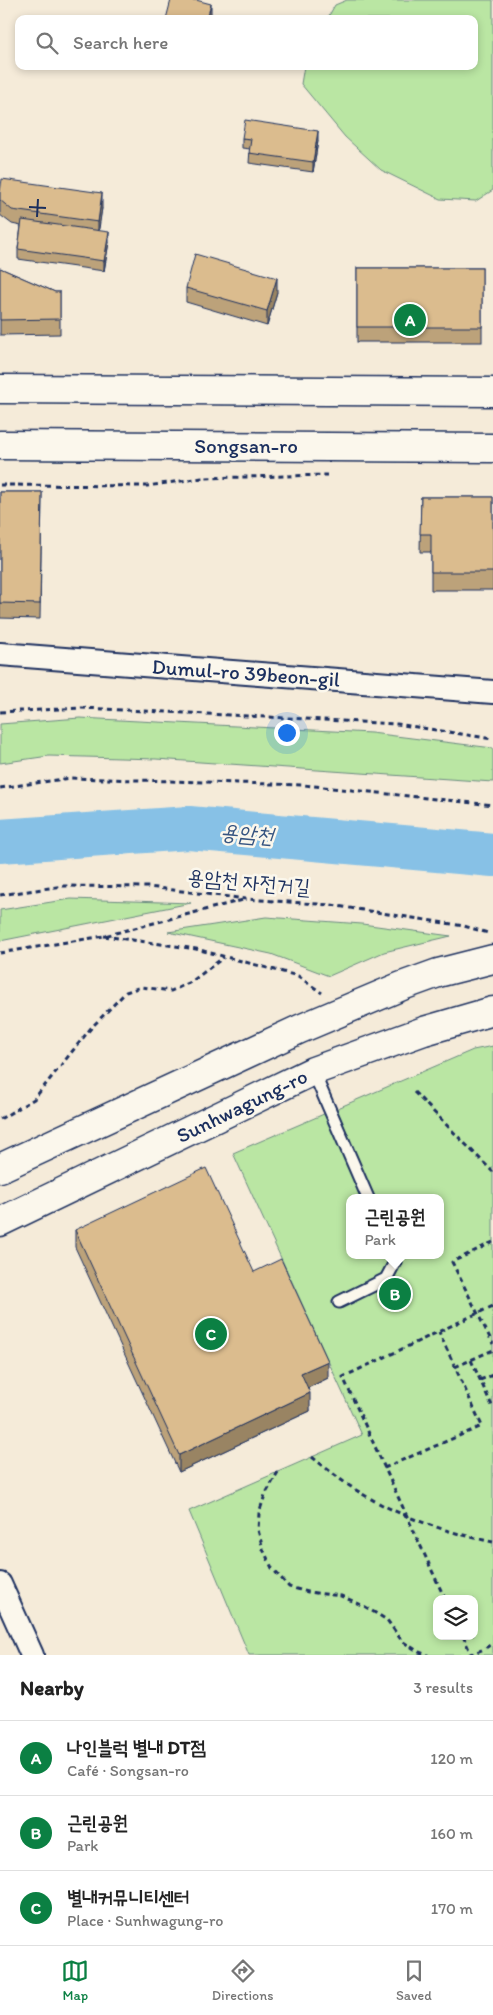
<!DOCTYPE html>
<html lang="en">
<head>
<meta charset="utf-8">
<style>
  :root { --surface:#fff; --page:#f2f2f2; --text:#222; --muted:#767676; --line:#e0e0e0; --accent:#0b8043 }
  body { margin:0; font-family:Itim,"Poor Story",sans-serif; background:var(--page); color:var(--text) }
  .controls { position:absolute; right:15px; bottom:15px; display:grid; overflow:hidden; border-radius:10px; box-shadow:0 2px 8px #0003 }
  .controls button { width:45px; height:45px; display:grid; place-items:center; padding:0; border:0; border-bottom:1px solid var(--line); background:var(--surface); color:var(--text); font:25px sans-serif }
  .you { position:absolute; left:286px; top:732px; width:18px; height:18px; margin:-12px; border:4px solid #fff; border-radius:50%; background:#1a73e8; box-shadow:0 0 0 8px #1a73e833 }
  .badge { display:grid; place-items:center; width:32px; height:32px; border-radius:50%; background:var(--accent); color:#fff; font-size:16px; font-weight:700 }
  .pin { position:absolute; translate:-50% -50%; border:2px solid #fff; box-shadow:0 1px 5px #0006 }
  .popup { position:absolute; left:346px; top:1194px; width:98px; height:65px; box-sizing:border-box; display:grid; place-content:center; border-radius:10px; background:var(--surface); filter:drop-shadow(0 1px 4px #0005); font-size:16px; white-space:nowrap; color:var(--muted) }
  .popup b { font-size:19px; color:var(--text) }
  .popup::after { content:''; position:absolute; left:50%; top:100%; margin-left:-10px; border:10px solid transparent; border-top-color:var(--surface) }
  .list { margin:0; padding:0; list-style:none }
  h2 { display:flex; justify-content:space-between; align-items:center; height:65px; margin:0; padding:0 20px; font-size:21px }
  h2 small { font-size:16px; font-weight:400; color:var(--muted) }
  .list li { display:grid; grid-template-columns:32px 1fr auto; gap:15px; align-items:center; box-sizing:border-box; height:75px; padding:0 20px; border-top:1px solid var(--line) }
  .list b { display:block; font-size:19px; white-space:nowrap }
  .list p { margin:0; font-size:16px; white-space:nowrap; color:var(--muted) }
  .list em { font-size:16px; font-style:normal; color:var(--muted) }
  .icon { flex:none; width:28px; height:28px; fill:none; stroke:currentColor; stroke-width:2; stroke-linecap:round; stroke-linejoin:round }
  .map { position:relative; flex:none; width:493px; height:1655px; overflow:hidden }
  .search { position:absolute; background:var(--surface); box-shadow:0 2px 8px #0003; left:15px; right:15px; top:15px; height:55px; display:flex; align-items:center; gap:12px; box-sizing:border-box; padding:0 18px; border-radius:10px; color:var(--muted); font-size:19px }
  .sheet { height:290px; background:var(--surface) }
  nav { display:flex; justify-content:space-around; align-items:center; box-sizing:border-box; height:70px; border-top:1px solid var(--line); background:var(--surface); font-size:14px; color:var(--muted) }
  nav a { display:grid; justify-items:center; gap:2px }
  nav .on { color:var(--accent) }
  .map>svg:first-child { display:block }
  .green { fill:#bae6a3; stroke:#6a8a80; fill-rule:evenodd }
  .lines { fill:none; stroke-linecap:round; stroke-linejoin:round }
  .river { stroke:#87c1e6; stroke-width:44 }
  .service-casing { stroke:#1b2f5e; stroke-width:15 }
  .minor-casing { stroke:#1b2f5e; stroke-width:26 }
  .tertiary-casing { stroke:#1b2f5e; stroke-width:31 }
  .path { stroke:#1b2f5e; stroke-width:3; stroke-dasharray:5 4; stroke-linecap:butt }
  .service { stroke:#fbf7ec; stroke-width:11 }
  .minor { stroke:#fbf7ec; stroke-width:22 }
  .tertiary { stroke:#fbf7ec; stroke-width:28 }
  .wall { fill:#bca27a; stroke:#1b2f5e }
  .shaded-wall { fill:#998463; stroke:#1b2f5e }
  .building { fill:#dbbc8e; stroke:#1b2f5e }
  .ticks { fill:none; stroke:#1b2f5e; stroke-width:2 }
  .labels { text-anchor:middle; stroke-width:5; stroke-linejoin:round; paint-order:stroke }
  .street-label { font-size:21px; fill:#1b2f5e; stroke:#fbf7ec }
  .water-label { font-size:22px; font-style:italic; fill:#365480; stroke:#fbf7ec }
</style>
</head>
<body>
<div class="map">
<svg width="493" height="1655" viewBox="0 0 493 1655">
  <rect width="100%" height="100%" fill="#f5ebd9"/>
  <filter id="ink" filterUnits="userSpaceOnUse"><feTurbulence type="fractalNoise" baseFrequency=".02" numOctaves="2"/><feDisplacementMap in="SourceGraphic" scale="10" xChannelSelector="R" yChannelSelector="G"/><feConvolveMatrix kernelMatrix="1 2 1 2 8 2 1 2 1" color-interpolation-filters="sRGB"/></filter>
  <g filter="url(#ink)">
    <g class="green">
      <polygon points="347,0 493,0 493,190 476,201 440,199 381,170 345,137 301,84 304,66 474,66 474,19 327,19 335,5"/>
      <polygon points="80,718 371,733 493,748 493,782 156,759 49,756 0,763 0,724"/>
      <polygon points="71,899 191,903 0,941 0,910"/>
      <polygon points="266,917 362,924 451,936 384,952 329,976 271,954 168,932"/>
      <path d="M493 1046V1655H249L189 1511 362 1435 233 1153 473 1050ZM350 1198H440V1255H350ZM437 1599H474V1636H437Z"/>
    </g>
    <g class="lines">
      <polyline class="river" points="0,841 189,828 493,855"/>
      <defs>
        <g id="service">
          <polyline points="313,1071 368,1198"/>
          <polyline points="339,1302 386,1279 395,1262 392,1255"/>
        </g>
        <g id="minor">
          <polyline points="0,654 493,692"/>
          <polyline points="0,1584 32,1655"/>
        </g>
        <g id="tertiary">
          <polyline points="0,389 493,392"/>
          <polyline points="0,445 493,448"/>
          <polyline points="0,1168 300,1029 402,986 438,973 493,959"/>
          <polyline points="0,1222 313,1071 424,1031 493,1011"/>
        </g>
      </defs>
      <use href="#service" class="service-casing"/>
      <use href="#minor" class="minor-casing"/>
      <use href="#tertiary" class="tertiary-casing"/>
      <g class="path">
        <polyline points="0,485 147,486 202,478 327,475"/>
        <polyline points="0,712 82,708 249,716 397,724 493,739"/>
        <polyline points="0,788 71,778 304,785 493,805"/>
        <polyline points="0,895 63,886 149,887 246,899 331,905 464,926 488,933"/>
        <polyline points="104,936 196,949 298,976 322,993"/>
        <polyline points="0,953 104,936 243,900"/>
        <polyline points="414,1092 493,1172"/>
        <polyline points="0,1119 34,1099 91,1028 126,992 141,987 171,991 191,982 224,957"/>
        <polyline points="493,1242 452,1262 493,1344"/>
        <polyline points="471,1360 493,1408"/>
        <polyline points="455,1367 493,1350"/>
        <polyline points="480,1380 493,1375"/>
        <path d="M312 1457C326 1468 340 1480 356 1490 397 1516 445 1532 493 1542"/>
        <polyline points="384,1468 482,1426 439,1332"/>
        <polyline points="278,1472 265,1495 259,1513 258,1530 263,1549 272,1568 289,1587 308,1592 341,1596 364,1606 387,1620 402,1641 419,1652 428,1655"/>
        <polyline points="445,1599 343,1377 493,1306"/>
        <polyline points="463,1636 471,1654"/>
        <polyline points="469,1655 484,1649 493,1643"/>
      </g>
      <use href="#service" class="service"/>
      <use href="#minor" class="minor"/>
      <use href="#tertiary" class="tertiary"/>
    </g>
    <g class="wall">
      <polygon points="242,138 318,141 313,172 249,163 250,149 242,148"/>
      <polygon points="0,192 102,208 98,231 109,242 104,271 18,259 18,249 21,226 12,224 0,215"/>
      <polygon points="0,268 55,292 60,292 60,334 0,335"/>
      <rect x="357" y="268" width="125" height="74"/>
      <polygon points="186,288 277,292 267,326 186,302"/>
      <polygon points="0,492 42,492 40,619 0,618"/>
      <polygon points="421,497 493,497 493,590 431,590 431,552 420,552"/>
      <polygon points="75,1230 254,1272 328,1378 308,1388 310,1411 179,1472 75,1247"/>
    </g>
    <g class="shaded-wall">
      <polygon points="211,4 211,14 210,19 207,19"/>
      <polygon points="318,131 318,141 313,172 313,162"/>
      <polygon points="102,193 102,208 98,236 98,222"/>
      <polygon points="109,232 109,242 104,271 104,261"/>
      <polygon points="277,278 277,292 267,326 267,311"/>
      <polygon points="328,1361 328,1378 301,1391 301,1373"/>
      <polygon points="310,1393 310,1411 179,1472 179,1455"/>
    </g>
    <g class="building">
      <polygon points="171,0 196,0 211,4 207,19 166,19"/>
      <polygon points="245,120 318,131 313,162 249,153 251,139 242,138"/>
      <polygon points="2,179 102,193 98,222 12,210 0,200 0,192"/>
      <polygon points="22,220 109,232 104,261 18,249"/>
      <polygon points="195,254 277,278 267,311 186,288"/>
      <polygon points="0,268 55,292 60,292 60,319 0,320"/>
      <rect x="357" y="268" width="125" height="59"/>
      <polygon points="0,492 42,492 40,604 0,603"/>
      <polygon points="421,497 493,497 493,572 431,572 431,534 420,534"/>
      <polygon points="206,1168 254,1272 281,1259 328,1361 301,1373 310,1393 179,1455 75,1230"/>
    </g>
  </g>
  <path class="ticks" d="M29 207 46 208M37 217 38 199"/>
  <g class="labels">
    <g class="street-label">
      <text x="246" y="453">Songsan-ro</text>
      <text transform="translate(246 673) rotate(4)" y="7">Dumul-ro 39beon-gil</text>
      <text transform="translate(249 882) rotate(5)" y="7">용암천 자전거길</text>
      <text transform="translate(242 1106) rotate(-26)" y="7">Sunhwagung-ro</text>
    </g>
    <g class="water-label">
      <text transform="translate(247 833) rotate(5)" y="8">용암천</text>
    </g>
  </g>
</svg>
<div class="controls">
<button><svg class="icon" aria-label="layers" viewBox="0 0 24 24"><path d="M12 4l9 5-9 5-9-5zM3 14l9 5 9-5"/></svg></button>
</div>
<div class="you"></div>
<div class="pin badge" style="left:410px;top:320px">A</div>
<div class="pin badge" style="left:395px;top:1294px">B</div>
<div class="popup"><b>근린공원</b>Park</div>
<div class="pin badge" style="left:211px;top:1334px">C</div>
<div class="search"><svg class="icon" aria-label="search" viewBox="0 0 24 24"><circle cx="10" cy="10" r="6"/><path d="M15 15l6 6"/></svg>Search here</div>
</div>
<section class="sheet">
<h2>Nearby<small>3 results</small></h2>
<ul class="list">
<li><span class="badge">A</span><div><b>나인블럭 별내 DT점</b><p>Café · Songsan-ro</p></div><em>120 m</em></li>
<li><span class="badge">B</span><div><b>근린공원</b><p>Park</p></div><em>160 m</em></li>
<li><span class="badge">C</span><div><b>별내커뮤니티센터</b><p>Place · Sunhwagung-ro</p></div><em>170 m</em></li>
</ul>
</section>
<nav>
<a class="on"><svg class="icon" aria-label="map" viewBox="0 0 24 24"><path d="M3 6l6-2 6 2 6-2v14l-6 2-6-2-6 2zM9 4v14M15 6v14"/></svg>Map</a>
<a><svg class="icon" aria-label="directions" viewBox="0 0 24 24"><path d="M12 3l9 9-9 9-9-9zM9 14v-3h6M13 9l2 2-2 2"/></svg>Directions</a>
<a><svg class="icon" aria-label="saved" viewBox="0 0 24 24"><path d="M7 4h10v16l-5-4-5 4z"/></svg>Saved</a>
</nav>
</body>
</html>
